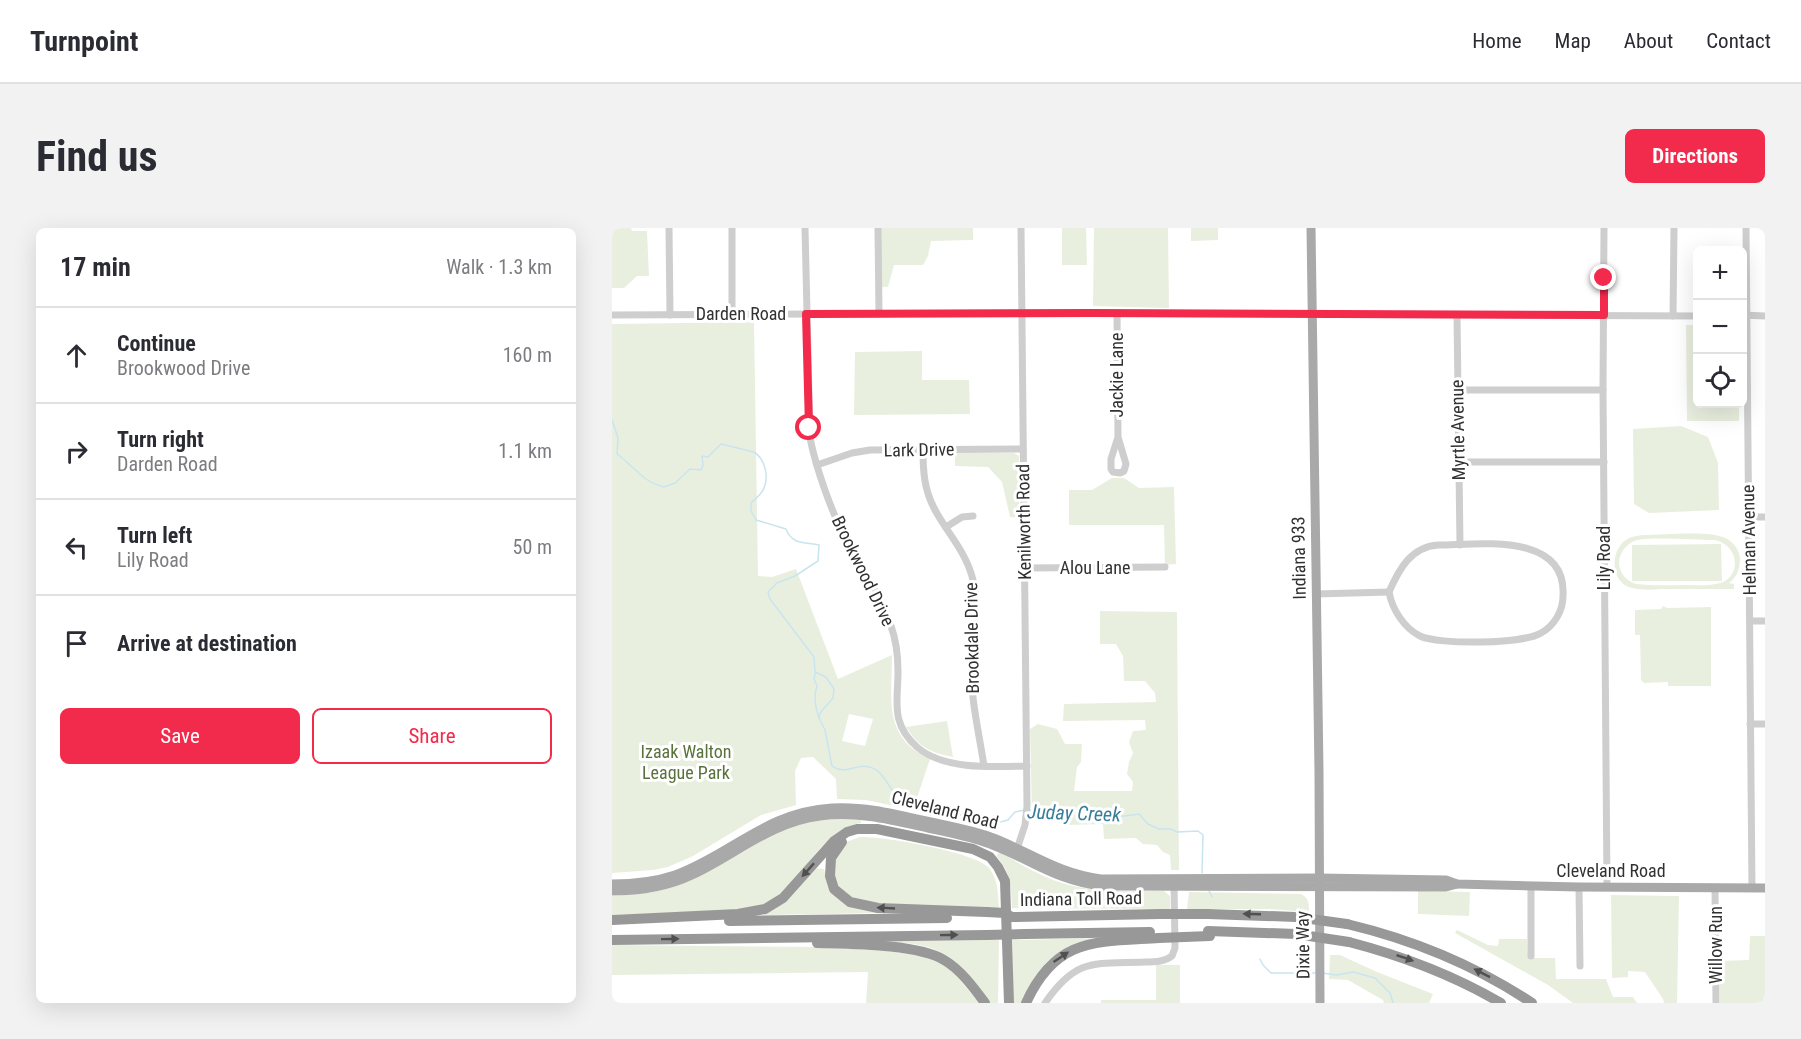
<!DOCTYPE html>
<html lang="en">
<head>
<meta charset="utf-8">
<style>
  :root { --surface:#fff; --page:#f2f2f3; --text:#2b2b33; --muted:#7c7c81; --line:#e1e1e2; --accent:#f22a4b }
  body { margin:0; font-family:"Roboto Condensed",sans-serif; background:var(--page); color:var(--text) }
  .controls { position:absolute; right:18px; top:18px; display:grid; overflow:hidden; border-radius:9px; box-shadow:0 6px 24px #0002 }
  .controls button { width:54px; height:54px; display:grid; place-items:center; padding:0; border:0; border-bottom:2px solid var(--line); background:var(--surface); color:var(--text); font:30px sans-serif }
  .stop { position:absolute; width:18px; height:18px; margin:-14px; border:4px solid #f22a4b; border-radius:50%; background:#fff }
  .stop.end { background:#f22a4b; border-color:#fff; box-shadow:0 2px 6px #0008 }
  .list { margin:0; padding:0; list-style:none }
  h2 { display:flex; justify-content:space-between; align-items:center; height:78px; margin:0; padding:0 24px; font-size:26px }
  h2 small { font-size:20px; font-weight:400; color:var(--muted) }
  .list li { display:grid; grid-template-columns:39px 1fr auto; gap:18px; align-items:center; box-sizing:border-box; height:96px; padding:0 24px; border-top:2px solid var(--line) }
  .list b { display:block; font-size:22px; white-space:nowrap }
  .list p { margin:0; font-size:20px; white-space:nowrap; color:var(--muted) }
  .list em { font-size:20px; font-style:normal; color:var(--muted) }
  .actions { display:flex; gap:12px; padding:18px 24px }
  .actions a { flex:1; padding:14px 0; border:2px solid var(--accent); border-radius:9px; text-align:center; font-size:21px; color:var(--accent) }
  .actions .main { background:var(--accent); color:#fff }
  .icon { flex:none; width:33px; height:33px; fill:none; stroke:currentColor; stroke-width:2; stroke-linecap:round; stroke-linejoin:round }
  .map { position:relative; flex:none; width:1153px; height:775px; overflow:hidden; border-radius:9px }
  header { display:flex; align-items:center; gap:36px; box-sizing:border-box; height:84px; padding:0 30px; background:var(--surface); border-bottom:2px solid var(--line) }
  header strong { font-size:28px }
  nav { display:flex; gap:33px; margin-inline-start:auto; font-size:21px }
  .intro { display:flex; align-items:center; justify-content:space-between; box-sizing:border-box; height:144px; padding:0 36px }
  h1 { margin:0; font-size:42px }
  .button { padding:15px 27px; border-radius:9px; background:var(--accent); color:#fff; font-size:21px; font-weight:700 }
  main { display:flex; gap:36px; padding:0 36px }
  aside { flex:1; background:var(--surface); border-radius:9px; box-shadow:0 6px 24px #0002 }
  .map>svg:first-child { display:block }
  .green { fill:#e9efdf; fill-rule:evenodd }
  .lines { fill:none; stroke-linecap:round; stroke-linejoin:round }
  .stream { stroke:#cae4ef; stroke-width:1.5 }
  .minor { stroke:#cecece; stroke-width:7 }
  .major { stroke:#a9a9a9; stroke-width:9 }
  .highway { stroke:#989898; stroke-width:10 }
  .highway-bridge { stroke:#989898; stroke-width:10 }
  .oneway { fill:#505050 }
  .route { stroke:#f22a4b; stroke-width:8 }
  .labels { text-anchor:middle; stroke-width:6; stroke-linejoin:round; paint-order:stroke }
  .street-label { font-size:18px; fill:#313131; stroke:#fff }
  .park-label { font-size:18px; fill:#59713a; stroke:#fff }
  .water-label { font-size:20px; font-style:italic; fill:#387e9b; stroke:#fff }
</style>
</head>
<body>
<header>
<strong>Turnpoint</strong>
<nav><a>Home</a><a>Map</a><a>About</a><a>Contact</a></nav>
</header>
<div class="intro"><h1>Find us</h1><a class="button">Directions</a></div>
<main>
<aside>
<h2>17 min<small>Walk · 1.3 km</small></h2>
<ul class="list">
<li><svg class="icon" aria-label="ahead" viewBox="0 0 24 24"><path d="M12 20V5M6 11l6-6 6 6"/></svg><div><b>Continue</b><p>Brookwood Drive</p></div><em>160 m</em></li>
<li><svg class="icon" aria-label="right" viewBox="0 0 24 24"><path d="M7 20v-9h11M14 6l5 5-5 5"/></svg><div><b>Turn right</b><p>Darden Road</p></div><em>1.1 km</em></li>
<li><svg class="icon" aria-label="left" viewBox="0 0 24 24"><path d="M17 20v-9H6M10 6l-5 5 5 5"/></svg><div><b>Turn left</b><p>Lily Road</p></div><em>50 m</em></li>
<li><svg class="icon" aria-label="arrive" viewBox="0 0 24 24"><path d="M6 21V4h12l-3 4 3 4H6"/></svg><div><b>Arrive at destination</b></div></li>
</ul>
<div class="actions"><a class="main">Save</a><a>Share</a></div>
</aside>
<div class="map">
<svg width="1153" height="775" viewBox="0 0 1153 775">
  <rect width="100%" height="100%" fill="#fff"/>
  <g class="green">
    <polygon points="0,0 19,0 20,3 35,3 37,48 25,48 12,60 0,60"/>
    <polygon points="269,0 361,0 361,12 319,13 316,28 311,37 282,37 276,59 269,59"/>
    <polygon points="450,0 474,0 475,37 450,37"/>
    <polygon points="482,0 556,0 557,80 481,78"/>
    <polygon points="579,0 606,0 606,12 579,13"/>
    <path d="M142 94 146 348 160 349 184 341 226 451 280 427C280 471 270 509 318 531L301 582 254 572 225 571 224 551 201 529 189 530 183 543 184 577 149 587 81 628 56 639 41 642 0 645V96ZM237 486 261 491 253 518 230 513Z"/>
    <polygon points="1074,97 1085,97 1086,176 1127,176 1127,193 1075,193"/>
    <polygon points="310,123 310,152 357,152 358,186 242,187 243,124"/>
    <polygon points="1069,198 1096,209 1106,235 1107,282 1037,285 1022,276 1021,201"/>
    <polygon points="343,224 402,225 407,228 407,290 398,289 390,254 376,239 343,238"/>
    <polygon points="500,250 512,250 527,260 562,259 564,336 553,337 552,297 457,297 457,262 480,262"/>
    <path d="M1031 307C1051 307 1089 303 1107 308 1118 310 1127 319 1128 330 1128 341 1125 349 1117 355L1122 356V361C1100 361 1079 361 1057 361 1045 361 1032 363 1020 360 999 356 997 323 1014 312 1019 308 1025 308 1031 307ZM1102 312C1128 316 1131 352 1104 356 1095 358 1085 357 1076 357 1059 357 1041 358 1024 356 1015 353 1008 346 1007 336 1007 326 1013 317 1022 313 1036 308 1084 312 1102 312Z"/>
    <polygon points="1109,316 1110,353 1020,353 1020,317"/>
    <polygon points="1051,378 1055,380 1099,379 1099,458 1056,458 1056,454 1032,455 1029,452 1028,407 1023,407 1023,382 1049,381"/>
    <polygon points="488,383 565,384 567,642 559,642 558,627 551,624 545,617 531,616 524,610 492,611 491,596 455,597 420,585 418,501 426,496 445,501 453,516 470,516 469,534 465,539 462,563 520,563 521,554 515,546 517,534 521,525 517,514 521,503 534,502 533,492 451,493 452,476 544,474 543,465 533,453 512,453 511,428 504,416 488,416"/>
    <path d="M335 493 341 529C317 524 308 520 294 499Z"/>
    <path d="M216 590 249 591V595C210 601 195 646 166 668 155 676 144 679 131 682L0 687V668C22 667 43 665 64 658 97 647 123 624 154 609 174 599 194 594 216 590Z"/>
    <path d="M248 609C270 608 364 624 377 640 386 651 386 666 387 680H350L249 674 230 664 222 651V631L234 614Z"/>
    <path d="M388 624C408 636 428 648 450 655 483 665 518 663 552 663L558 668V681L400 680C399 660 399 643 384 628Z"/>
    <polygon points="202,640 212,641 216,659 274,685 153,687 153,685"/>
    <polygon points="806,663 858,664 857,688 806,686"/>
    <path d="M577 664 689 666C697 670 697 676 697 684L658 681H575Z"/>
    <polygon points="999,667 1067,668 1065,775 1052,775 1051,771 1033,744 1016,743 1016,749 1000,750"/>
    <polygon points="845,702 876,717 886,718 887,711 915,711 916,730 943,730 944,751 994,751 1001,769 1021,769 1025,775 961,775 936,757 843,705"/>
    <polygon points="1138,708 1153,708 1153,775 1108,775 1107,733 1137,732"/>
    <path d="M490 710C445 718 428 733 409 775H400V712Z"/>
    <path d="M387 712 386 775H378C365 761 352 742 337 730 317 713 285 715 260 713Z"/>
    <polygon points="0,717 205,719 274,723 316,728 338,740 367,775 254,775 256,744 0,747"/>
    <polygon points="718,727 728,727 765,744 821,766 817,775 772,775 771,772 736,752 717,751"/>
    <polygon points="544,737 568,737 568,775 489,775 489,772 544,772"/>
  </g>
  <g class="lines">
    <g class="stream">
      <path d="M0 192 6 210 5 226C22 238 30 254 52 259L63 255 78 241 89 242 91 237 90 228 96 229 109 216 142 224C153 231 157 248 152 260 150 266 144 270 139 275V283L144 292 174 301C180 317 193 314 207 317L206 333 183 348 165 355 156 364 158 371 202 429 203 444 214 449 222 461 221 470 208 485 207 490 213 502 220 538C235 548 243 535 257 539 272 542 276 560 286 569 296 578 324 581 339 589L358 585 365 586 371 594 381 596 396 592 403 584 413 582"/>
      <path d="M203 446 202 451 205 458C201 469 203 479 207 490"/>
      <polyline points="418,582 463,582 480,588 513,588 527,586 536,596 547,601 559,601 565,604 586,603 591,607 590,645"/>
      <polyline points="597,663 600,669"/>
      <polyline points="648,731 651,737 659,745 703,745"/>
      <polyline points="710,745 725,747 741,744 763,750 778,765 781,775"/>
    </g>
    <g class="minor">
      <polyline points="57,0 58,87"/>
      <path d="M193 0 198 210C204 240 220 286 235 313 249 342 270 367 279 398 284 412 286 428 286 443 286 474 278 495 305 519 331 542 382 539 415 538"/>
      <polyline points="266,0 267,86"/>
      <polyline points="992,0 991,162 995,659"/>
      <polyline points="1134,0 1140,660"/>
      <polyline points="505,85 506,209 499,231 499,241 501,244 508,245 512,243 514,236 506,209"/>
      <polyline points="0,87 410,85 1086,88"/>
      <polyline points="120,87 120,0"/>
      <polyline points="845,87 848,317"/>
      <polyline points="1130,87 1153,88"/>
      <polyline points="1061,88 1062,0"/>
      <polyline points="845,162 991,162"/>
      <path d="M311 222C311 242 312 261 322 280 335 305 354 323 361 352 368 380 358 410 359 438 359 472 367 505 372 538"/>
      <polyline points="846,234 992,234"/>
      <polyline points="205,237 240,225 258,222 411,221"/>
      <polyline points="1136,289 1153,289"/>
      <polyline points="334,299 350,289 361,288"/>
      <path d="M826 317C866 317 955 303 951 368 951 383 942 398 929 405 911 416 826 417 808 408 792 400 780 381 777 364 787 341 799 319 826 317Z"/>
      <polyline points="412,340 553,339"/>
      <polyline points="704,366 777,364"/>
      <polyline points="1138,393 1153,393"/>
      <polyline points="1138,496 1153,496"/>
      <polyline points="405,621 413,597 415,578 409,0"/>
      <polyline points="919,658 919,728"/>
      <polyline points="967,659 968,738"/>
      <polyline points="1103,660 1104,775"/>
      <path d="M433 775C465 729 482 736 533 734 543 734 552 734 560 728L563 720 562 654"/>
    </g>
    <g class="major">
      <polyline points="699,0 707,544 708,775"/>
      <path d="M0 656C21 656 42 654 63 647 120 626 154 584 220 580 252 578 283 586 314 593 337 598 362 602 384 611 421 626 448 646 489 651L706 650 834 652 845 656 967 659 1153 660"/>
      <path d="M0 663C28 663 55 659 80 647 123 627 159 594 208 588 245 583 280 592 316 600 339 605 362 609 383 618 423 634 444 652 489 658L834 659 845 656"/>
    </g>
    <g class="highway">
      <polyline points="230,614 219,630 218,648 222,661 238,674 266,680 375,684"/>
      <polyline points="596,686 684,689"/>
      <polyline points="400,689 547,686"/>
      <polyline points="0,692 126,686 153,681 171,670 222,613 235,604 245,601 265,601 361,621 378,629 386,639 393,653 397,775"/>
      <polyline points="117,693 335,690"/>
      <path d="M735 696C802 712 863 737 920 775"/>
      <polyline points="596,703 684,706"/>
      <polyline points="413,706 538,704"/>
      <polyline points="0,712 375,707"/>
      <path d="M737 714C791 728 841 747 889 775"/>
      <path d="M205 715C238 716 306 716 332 732 348 741 362 760 373 775"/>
      <path d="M414 775C444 709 484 714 547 710"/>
    </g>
    <g class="highway-bridge">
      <polyline points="375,684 393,685 400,689"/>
      <polyline points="547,686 596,686"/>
      <polyline points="684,689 735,696"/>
      <polyline points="684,706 737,714"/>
      <polyline points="375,707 413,706"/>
      <polyline points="547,710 598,708"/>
    </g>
  </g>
  <defs><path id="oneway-solid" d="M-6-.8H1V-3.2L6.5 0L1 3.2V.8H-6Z" transform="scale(1.5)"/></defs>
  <g class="oneway">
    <use href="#oneway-solid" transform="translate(196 642) rotate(132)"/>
    <use href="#oneway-solid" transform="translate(274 680) rotate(-177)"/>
    <use href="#oneway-solid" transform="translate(640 686) rotate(-178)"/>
    <use href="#oneway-solid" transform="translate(337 707) rotate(-1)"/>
    <use href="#oneway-solid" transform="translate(58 711) rotate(-1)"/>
    <use href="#oneway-solid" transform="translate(449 729) rotate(-34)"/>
    <use href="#oneway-solid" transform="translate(793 730) rotate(19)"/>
    <use href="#oneway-solid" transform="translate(870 745) rotate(-153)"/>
  </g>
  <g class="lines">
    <polyline class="route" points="197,200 194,86 478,85 992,87 992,50"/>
  </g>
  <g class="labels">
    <g class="street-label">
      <text x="129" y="92">Darden Road</text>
      <text transform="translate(505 147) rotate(-90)" y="6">Jackie Lane</text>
      <text transform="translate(846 202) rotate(-91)" y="6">Myrtle Avenue</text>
      <text transform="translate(307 222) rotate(-1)" y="6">Lark Drive</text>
      <text transform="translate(412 294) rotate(-91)" y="6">Kenilworth Road</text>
      <text transform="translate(1137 312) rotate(-91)" y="6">Helman Avenue</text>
      <text transform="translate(687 330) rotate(-91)" y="6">Indiana 933</text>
      <text transform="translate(992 330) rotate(-90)" y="6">Lily Road</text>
      <text x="483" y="346">Alou Lane</text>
      <text transform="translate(251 343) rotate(64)" y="6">Brookwood Drive</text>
      <text transform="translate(360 410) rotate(-91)" y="6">Brookdale Drive</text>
      <text transform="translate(333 582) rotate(14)" y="6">Cleveland Road</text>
      <text x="999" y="649">Cleveland Road</text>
      <text transform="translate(469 671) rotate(-1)" y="6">Indiana Toll Road</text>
      <text transform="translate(691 717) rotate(-91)" y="6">Dixie Way</text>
      <text transform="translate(1104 717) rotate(-90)" y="6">Willow Run</text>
    </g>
    <g class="park-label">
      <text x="74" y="530">Izaak Walton<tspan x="74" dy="21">League Park</tspan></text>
    </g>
    <g class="water-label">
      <text transform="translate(462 585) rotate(2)" y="7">Juday Creek</text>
    </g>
  </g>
</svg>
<div class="controls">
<button>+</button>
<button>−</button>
<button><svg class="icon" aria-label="locate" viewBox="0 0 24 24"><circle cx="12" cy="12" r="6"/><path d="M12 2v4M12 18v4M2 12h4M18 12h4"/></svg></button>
</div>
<div class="stop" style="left:197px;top:200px"></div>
<div class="stop end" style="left:992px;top:50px"></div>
</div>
</main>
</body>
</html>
